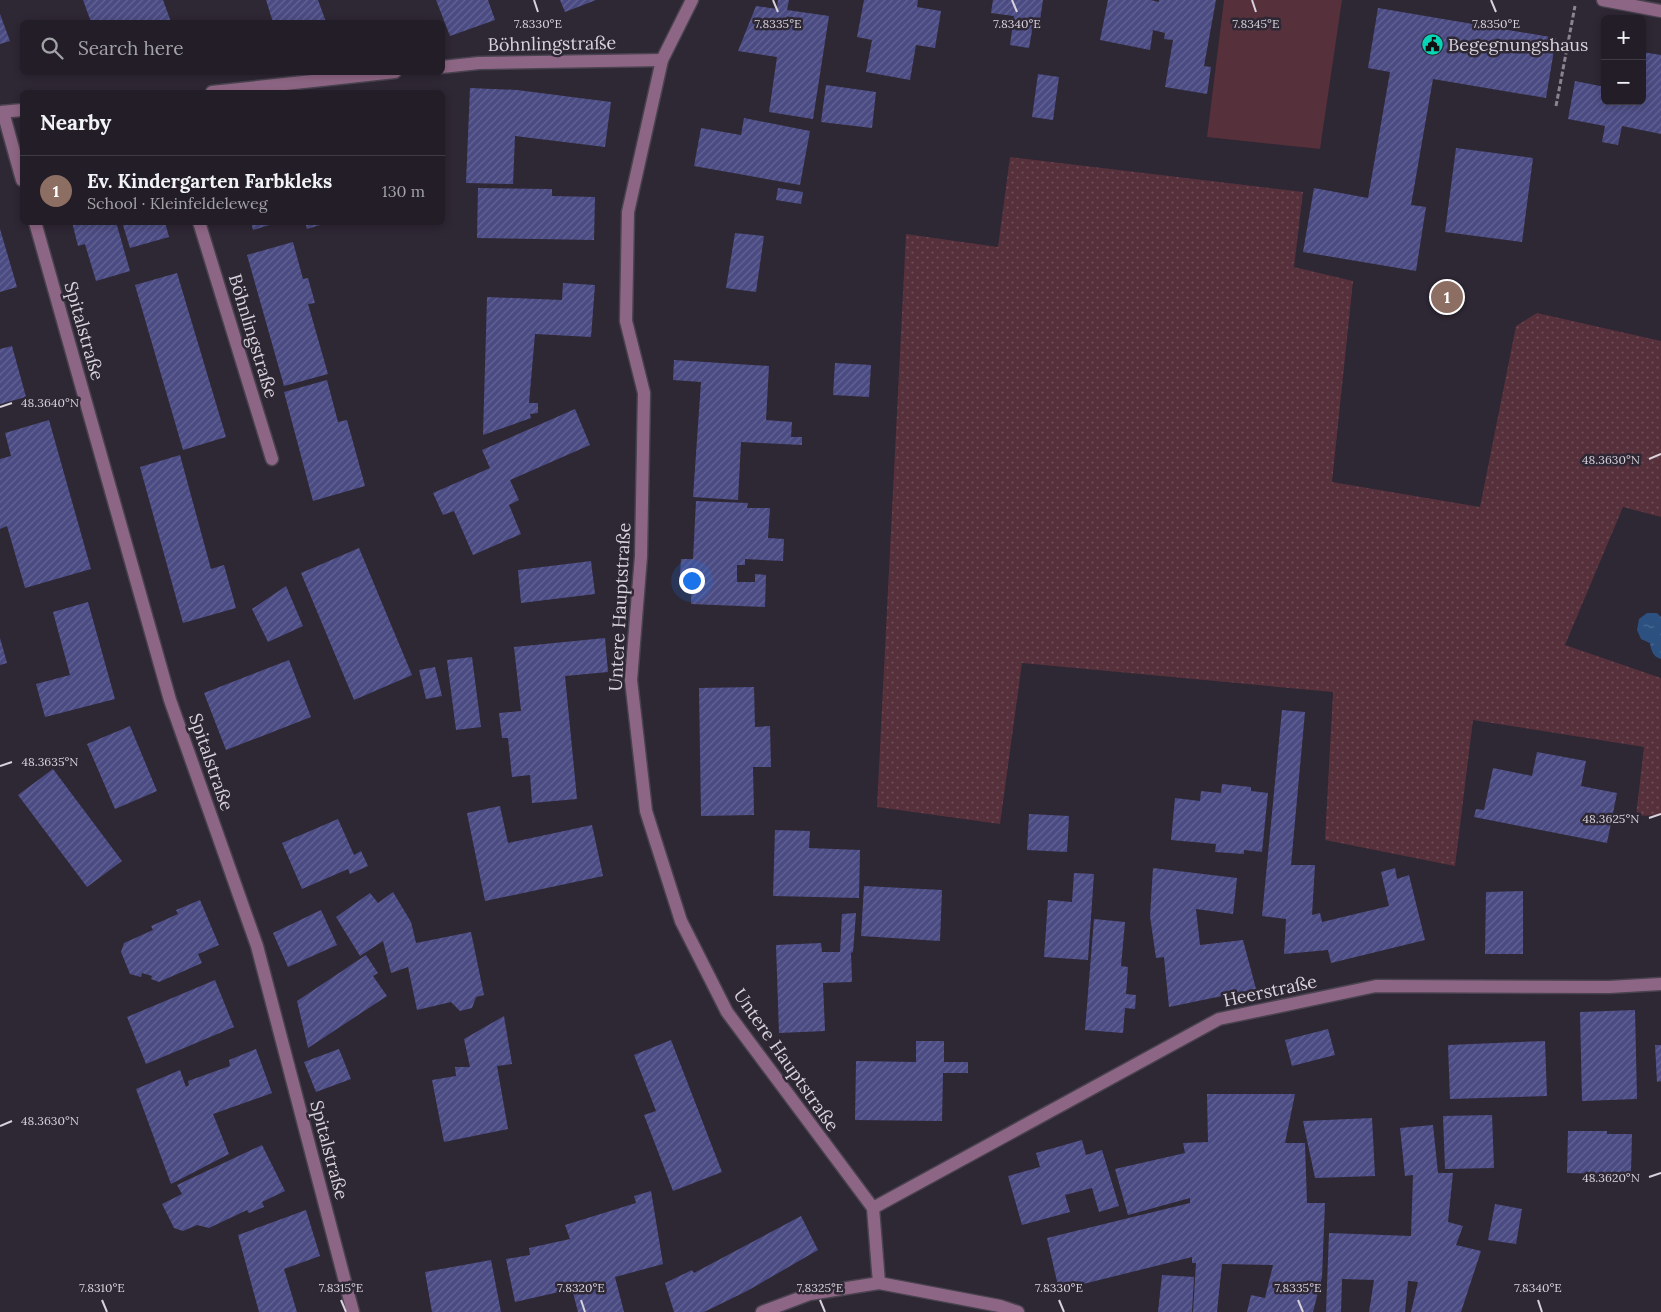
<!DOCTYPE html>
<html lang="en">
<head>
<meta charset="utf-8">
<style>
  :root { --surface:#221d27; --page:#2a262f; --text:#f1f3f6; --muted:#a2a2a7; --line:#3f3b44; --accent:#06d5b6 }
  body { margin:0; font-family:Lora,serif; background:var(--page); color:var(--text) }
  .controls { position:absolute; right:15px; top:15px; display:grid; overflow:hidden; border-radius:8px; box-shadow:0 2px 8px #0003 }
  .controls button { width:45px; height:45px; display:grid; place-items:center; padding:0; border:0; border-bottom:1px solid var(--line); background:var(--surface); color:var(--text); font:25px sans-serif }
  .you { position:absolute; left:691px; top:580px; width:18px; height:18px; margin:-12px; border:4px solid #fff; border-radius:50%; background:#1a73e8; box-shadow:0 0 0 8px #1a73e833 }
  .badge { display:grid; place-items:center; width:32px; height:32px; border-radius:50%; background:var(--accent); color:#fff; font-size:16px; font-weight:700 }
  .pin { position:absolute; translate:-50% -50%; border:2px solid #fff; box-shadow:0 1px 5px #0006 }
  .list { margin:0; padding:0; list-style:none }
  h2 { display:flex; justify-content:space-between; align-items:center; height:65px; margin:0; padding:0 20px; font-size:21px }
  h2 small { font-size:16px; font-weight:400; color:var(--muted) }
  .list li { display:grid; grid-template-columns:32px 1fr auto; gap:15px; align-items:center; box-sizing:border-box; height:70px; padding:0 20px; border-top:1px solid var(--line) }
  .list b { display:block; font-size:19px; white-space:nowrap }
  .list p { margin:0; font-size:16px; white-space:nowrap; color:var(--muted) }
  .list em { font-size:16px; font-style:normal; color:var(--muted) }
  .icon { flex:none; width:28px; height:28px; fill:none; stroke:currentColor; stroke-width:2; stroke-linecap:round; stroke-linejoin:round }
  .map { position:relative; flex:none; width:1661px; height:1312px; overflow:hidden }
  .search { position:absolute; background:var(--surface); box-shadow:0 2px 8px #0003; left:20px; top:20px; width:425px; height:55px; display:flex; align-items:center; gap:12px; box-sizing:border-box; padding:0 18px; border-radius:8px; color:var(--muted); font-size:19px }
  .panel { position:absolute; background:var(--surface); box-shadow:0 2px 8px #0003; left:20px; top:90px; width:425px; height:135px; border-radius:8px }
  .map>svg:first-child { display:block }
  .grass { fill:url(#grass-dots) }
  .park { fill:#56303b }
  .water { fill:url(#water-ripples) }
  .building { fill:url(#building-hatch) }
  .lines { fill:none; stroke-linecap:round; stroke-linejoin:round }
  .minor-casing { stroke:#49424f; stroke-width:15 }
  .path { stroke:#8a848f; stroke-width:3; stroke-dasharray:5 2.5; stroke-linecap:butt }
  .minor { stroke:#8e6685; stroke-width:12 }
  .ticks { fill:none; stroke:#d7d2db; stroke-width:2 }
  .labels { text-anchor:middle; stroke-width:5; stroke-linejoin:round; paint-order:stroke }
  .street-label { font-size:18px; fill:#d7d2db; stroke:#2e2734 }
  .poi-label { font-size:18px; fill:#d7d2db; stroke:#2e2734; text-anchor:start }
  .ticks-label { font-size:12px; text-anchor:middle; fill:#d7d2db; stroke:#2e2734; stroke-width:5; stroke-linejoin:round; paint-order:stroke }
</style>
</head>
<body>
<div class="map">
<svg width="1661" height="1312" viewBox="0 0 1661 1312">
  <defs>
    <pattern id="grass-dots" width="8" height="8" patternUnits="userSpaceOnUse" patternTransform="scale(1.25)"><rect width="8" height="8" fill="#56303b"/><path d="M2 2h.1M6 6h.1" fill="none" stroke="#6e4d57" stroke-width="1.8" stroke-linecap="round"/></pattern>
    <pattern id="water-ripples" width="26" height="14" patternUnits="userSpaceOnUse" patternTransform="scale(1.25)"><rect width="26" height="14" fill="#2c5181"/><path d="M2 4q2-2 4 0t4 0M15 11q2-2 4 0t4 0" fill="none" stroke="#4a6992"/></pattern>
    <pattern id="building-hatch" width="6" height="6" patternUnits="userSpaceOnUse" patternTransform="scale(1.25)"><rect width="6" height="6" fill="#4b4b83"/><path d="M-1 1l2-2M0 6l6-6M5 7l2-2" fill="none" stroke="#646494"/></pattern>
  </defs>
  <rect width="100%" height="100%" fill="#2e2734"/>
  <polygon class="grass" points="1010,157 1303,192 1294,267 1353,281 1332,482 1480,507 1516,326 1537,313 1661,341 1661,517 1623,507 1565,645 1661,678 1661,815 1636,816 1644,747 1473,720 1455,866 1325,840 1333,692 1022,663 1000,824 877,807 906,234 998,247"/>
  <polygon class="park" points="1224,0 1342,0 1320,149 1207,137"/>
  <path class="water" d="M1647 613H1657L1661 617V659C1653 657 1651 650 1650 643L1641 639 1637 630 1639 619Z"/>
  <g class="building">
    <polygon points="83,0 163,0 171,22 91,22"/>
    <polygon points="266,0 318,0 326,22 273,22"/>
    <polygon points="436,0 488,0 495,20 450,36"/>
    <polygon points="560,0 596,0 565,12"/>
    <polygon points="778,0 789,0 787,10 829,16 813,119 769,112 777,57 738,51 756,6 777,9"/>
    <polygon points="864,0 918,0 917,7 941,11 935,48 916,45 910,80 866,72 872,40 857,37"/>
    <polygon points="993,0 1043,0 1040,20 1034,19 1029,48 1010,45 1014,16 991,13"/>
    <polygon points="1108,0 1151,0 1159,2 1159,0 1216,0 1204,66 1211,67 1207,94 1165,87 1173,40 1164,39 1165,33 1153,30 1150,50 1100,40"/>
    <polygon points="1378,8 1556,38 1546,98 1433,79 1411,205 1426,207 1416,271 1303,252 1314,188 1368,198 1390,72 1368,68"/>
    <polygon points="0,14 10,41 0,44"/>
    <polygon points="1642,52 1661,55 1661,134 1622,126 1618,145 1602,142 1605,126 1568,119 1575,81 1605,87 1605,101 1642,101"/>
    <polygon points="1038,74 1059,77 1053,120 1032,117"/>
    <polygon points="826,85 876,92 872,128 821,122"/>
    <polygon points="470,88 517,90 611,102 605,147 515,136 513,184 466,183"/>
    <polygon points="744,118 810,131 800,185 694,166 701,128 741,135"/>
    <polygon points="1456,148 1533,158 1522,242 1445,232"/>
    <polygon points="478,188 552,189 552,196 595,197 594,240 477,238"/>
    <polygon points="778,188 803,192 801,204 776,200"/>
    <polygon points="72,222 116,222 130,271 96,281 85,244 78,246"/>
    <polygon points="122,222 165,222 169,237 130,248"/>
    <polygon points="251,222 275,222 276,223 253,230"/>
    <polygon points="305,222 327,222 327,223 307,229"/>
    <polygon points="0,229 17,287 0,292"/>
    <polygon points="735,233 764,236 756,292 726,288"/>
    <polygon points="293,242 303,279 308,278 315,303 308,304 328,374 284,386 247,255"/>
    <polygon points="177,273 226,437 183,450 135,285"/>
    <polygon points="563,283 595,285 591,337 535,334 529,403 538,403 538,413 530,414 531,418 483,435 487,297 562,300"/>
    <polygon points="12,346 26,397 0,404 0,349"/>
    <polygon points="674,360 769,366 766,420 792,422 791,437 802,437 802,445 741,442 738,500 693,497 701,382 673,380"/>
    <polygon points="835,363 871,365 869,397 833,395"/>
    <polygon points="327,380 338,422 347,420 365,486 313,501 284,392"/>
    <polygon points="575,409 590,445 510,480 519,500 509,505 521,534 473,555 454,511 443,515 433,493 490,468 482,450"/>
    <polygon points="49,420 91,569 25,588 7,526 0,529 0,459 11,456 5,433"/>
    <polygon points="180,455 211,569 224,565 236,608 183,623 140,467"/>
    <polygon points="696,501 748,503 747,508 770,508 768,538 784,539 783,561 745,559 745,565 737,565 737,582 755,582 755,574 766,575 765,607 691,604 692,576 680,576 681,559 693,559"/>
    <polygon points="359,548 412,675 354,700 301,573"/>
    <polygon points="591,561 595,594 521,603 518,570"/>
    <polygon points="286,586 303,626 268,642 252,609"/>
    <polygon points="88,602 115,699 45,717 36,684 70,675 53,612"/>
    <polygon points="0,638 7,663 0,665"/>
    <polygon points="605,638 608,672 565,676 577,799 532,803 530,775 512,777 508,738 502,738 499,713 521,711 514,647"/>
    <polygon points="472,657 481,727 456,730 447,660"/>
    <polygon points="289,660 311,717 226,750 204,693"/>
    <polygon points="435,667 442,696 426,699 419,670"/>
    <polygon points="754,687 755,727 770,726 771,767 753,767 754,815 701,816 699,688"/>
    <polygon points="1282,710 1305,712 1291,865 1315,865 1312,915 1320,913 1322,922 1389,906 1381,872 1395,868 1397,879 1409,875 1425,940 1331,963 1328,950 1284,954 1286,919 1262,916"/>
    <polygon points="130,726 157,791 115,809 87,744"/>
    <polygon points="1537,752 1586,761 1581,786 1617,793 1607,843 1474,817 1476,809 1484,810 1493,768 1532,776"/>
    <polygon points="53,769 122,861 87,887 18,795"/>
    <polygon points="1222,784 1251,787 1251,791 1268,793 1262,852 1244,850 1244,854 1215,852 1216,844 1171,840 1175,798 1200,801 1201,791 1221,793"/>
    <polygon points="500,806 508,843 592,825 603,876 485,901 467,813"/>
    <polygon points="1029,814 1069,816 1067,852 1027,850"/>
    <polygon points="338,819 354,855 361,851 368,866 350,874 348,869 302,889 282,843"/>
    <polygon points="775,830 810,831 809,848 860,850 859,898 773,896"/>
    <polygon points="1153,868 1237,878 1233,914 1196,909 1200,945 1243,940 1256,989 1169,1007 1164,957 1156,958 1150,916"/>
    <polygon points="1074,873 1094,874 1088,960 1044,957 1048,900 1072,902"/>
    <polygon points="864,886 942,890 940,941 861,936"/>
    <polygon points="1523,891 1523,954 1485,954 1486,892"/>
    <polygon points="393,892 411,922 416,943 471,932 484,995 476,997 472,1008 460,1011 451,1002 417,1010 408,967 391,973 383,941 360,956 336,917 370,893 378,903"/>
    <polygon points="200,900 219,945 198,954 202,963 159,982 151,979 152,976 142,973 141,977 130,974 121,952 124,943 153,930 151,926 178,914 176,910"/>
    <polygon points="321,910 337,945 288,967 273,933"/>
    <polygon points="856,913 853,952 851,953 852,982 823,983 825,1031 779,1033 776,945 821,943 822,952 840,952 842,914"/>
    <polygon points="1094,919 1125,922 1121,966 1128,967 1126,994 1136,995 1135,1009 1125,1008 1123,1033 1085,1030"/>
    <polygon points="366,955 378,973 373,976 387,996 308,1048 297,1001"/>
    <polygon points="215,980 234,1027 146,1064 127,1017"/>
    <polygon points="1635,1010 1637,1099 1582,1101 1580,1012"/>
    <polygon points="504,1016 512,1064 497,1066 508,1129 444,1142 432,1080 456,1076 455,1067 470,1067 464,1039"/>
    <polygon points="1328,1029 1335,1055 1292,1066 1285,1040"/>
    <polygon points="671,1040 722,1172 673,1191 644,1115 656,1111 634,1055"/>
    <polygon points="916,1041 944,1041 944,1062 968,1062 968,1073 943,1073 942,1121 855,1120 856,1061 916,1062"/>
    <polygon points="1545,1041 1547,1096 1450,1099 1448,1045"/>
    <polygon points="1655,1045 1661,1045 1661,1081 1657,1082"/>
    <polygon points="256,1049 272,1093 213,1114 229,1154 171,1184 136,1089 180,1070 186,1087 189,1085 188,1081 230,1066 229,1060"/>
    <polygon points="339,1049 351,1079 316,1092 304,1062"/>
    <polygon points="1207,1094 1295,1094 1285,1143 1305,1143 1307,1203 1325,1203 1322,1277 1313,1312 1247,1312 1251,1295 1265,1298 1273,1265 1222,1264 1217,1312 1193,1312 1196,1263 1192,1263 1192,1257 1059,1290 1047,1238 1190,1203 1190,1198 1128,1215 1115,1169 1185,1153 1183,1143 1208,1142"/>
    <polygon points="1492,1115 1494,1168 1445,1169 1443,1116"/>
    <polygon points="1372,1118 1375,1176 1315,1178 1303,1121"/>
    <polygon points="1433,1125 1438,1173 1453,1173 1448,1222 1463,1226 1456,1245 1481,1251 1461,1312 1411,1312 1418,1282 1410,1281 1408,1281 1405,1312 1369,1312 1374,1280 1342,1279 1341,1312 1326,1312 1329,1233 1411,1236 1413,1175 1405,1176 1400,1128"/>
    <polygon points="1568,1131 1607,1131 1607,1134 1632,1134 1631,1172 1607,1172 1607,1174 1567,1173"/>
    <polygon points="1082,1140 1086,1155 1102,1150 1119,1206 1099,1212 1092,1188 1065,1195 1070,1212 1022,1225 1008,1176 1040,1167 1036,1153"/>
    <polygon points="262,1145 285,1191 262,1202 264,1207 249,1213 247,1210 209,1228 197,1225 183,1231 174,1228 162,1204 182,1194 177,1185"/>
    <polygon points="651,1191 663,1264 615,1277 624,1312 578,1312 572,1289 515,1302 506,1259 530,1255 529,1248 570,1239 565,1225 636,1203 634,1196"/>
    <polygon points="1495,1204 1522,1209 1516,1244 1488,1240"/>
    <polygon points="306,1210 320,1256 284,1269 297,1312 259,1312 238,1235"/>
    <polygon points="801,1216 818,1250 747,1291 704,1312 674,1312 665,1283 692,1270 694,1273"/>
    <polygon points="491,1260 501,1312 432,1312 425,1272"/>
    <polygon points="1162,1275 1194,1277 1192,1312 1158,1312"/>
  </g>
  <g class="lines">
    <defs>
      <g id="minor">
        <polyline points="692,0 662,60 628,212 626,321 644,393 641,556 631,680 646,811 681,921 727,1012 873,1208 879,1283"/>
        <polyline points="1603,0 1661,11"/>
        <polyline points="442,67 479,63 662,60"/>
        <polyline points="212,92 395,72"/>
        <polyline points="0,112 22,110"/>
        <polyline points="3,112 22,180"/>
        <polyline points="35,222 170,700 257,946 353,1312"/>
        <polyline points="199,222 272,459"/>
        <polyline points="873,1208 1219,1019 1376,986 1609,987 1661,984"/>
        <polyline points="762,1312 810,1294 879,1283 1000,1306 1018,1312"/>
      </g>
    </defs>
    <use href="#minor" class="minor-casing"/>
    <polyline class="path" points="1556,106 1575,6"/>
    <use href="#minor" class="minor"/>
  </g>
  <path class="ticks" d="M534 0 538 12M773 0 778 12M1012 0 1017 12M1252 0 1256 12M1491 0 1496 12M0 407 12 403M1649 459 1661 454M0 766 12 762M1649 818 1661 814M0 1126 12 1121M1649 1177 1661 1173M102 1300 107 1312M341 1300 346 1312M581 1300 585 1312M820 1300 825 1312M1059 1300 1064 1312M1298 1300 1303 1312M1538 1300 1542 1312"/>
  <defs>
    <symbol id="civic-disc" viewBox="-11 -11 22 22"><circle r="9.5" fill="#06d5b6" stroke="#2e2734"/><path d="M-.6-6.5H3V-4.5H.6V-3L4-1V1h2V6H-6V1h2V-1L-.6-3ZM-1.2 2.5V6h2.4V2.5Z" fill="#111"/></symbol>
  </defs>
  <g fill-rule="evenodd">
    <use href="#civic-disc" x="1420" y="32" width="25" height="25"/>
  </g>
  <g class="labels">
    <g class="street-label">
      <text transform="translate(552 44) rotate(-1)" y="6">Böhnlingstraße</text>
      <text transform="translate(84 331) rotate(74)" y="6">Spitalstraße</text>
      <text transform="translate(253 336) rotate(73)" y="6">Böhnlingstraße</text>
      <text transform="translate(620 607) rotate(-87)" y="6">Untere Hauptstraße</text>
      <text transform="translate(211 762) rotate(71)" y="6">Spitalstraße</text>
      <text transform="translate(1270 991) rotate(-12)" y="6">Heerstraße</text>
      <text transform="translate(786 1060) rotate(55)" y="6">Untere Hauptstraße</text>
      <text transform="translate(329 1150) rotate(75)" y="6">Spitalstraße</text>
    </g>
    <g class="poi-label">
      <text x="1448" y="51">Begegnungshaus</text>
    </g>
  </g>
  <g class="ticks-label">
    <text x="538" y="28">7.8330°E</text>
    <text x="778" y="28">7.8335°E</text>
    <text x="1017" y="28">7.8340°E</text>
    <text x="1256" y="28">7.8345°E</text>
    <text x="1496" y="28">7.8350°E</text>
    <text x="50" y="407">48.3640°N</text>
    <text x="1611" y="464">48.3630°N</text>
    <text x="50" y="766">48.3635°N</text>
    <text x="1611" y="823">48.3625°N</text>
    <text x="50" y="1125">48.3630°N</text>
    <text x="1611" y="1182">48.3620°N</text>
    <text x="102" y="1292">7.8310°E</text>
    <text x="341" y="1292">7.8315°E</text>
    <text x="581" y="1292">7.8320°E</text>
    <text x="820" y="1292">7.8325°E</text>
    <text x="1059" y="1292">7.8330°E</text>
    <text x="1298" y="1292">7.8335°E</text>
    <text x="1538" y="1292">7.8340°E</text>
  </g>
</svg>
<div class="controls">
<button>+</button>
<button>−</button>
</div>
<div class="you"></div>
<div class="pin badge" style="left:1447px;top:297px;background:#8d6e63">1</div>
<div class="search"><svg class="icon" aria-label="search" viewBox="0 0 24 24"><circle cx="10" cy="10" r="6"/><path d="M15 15l6 6"/></svg>Search here</div>
<section class="panel">
<h2>Nearby<small></small></h2>
<ul class="list">
<li><span class="badge" style="background:#8d6e63">1</span><div><b>Ev. Kindergarten Farbkleks</b><p>School · Kleinfeldeleweg</p></div><em>130 m</em></li>
</ul>
</section>
</div>
</body>
</html>
